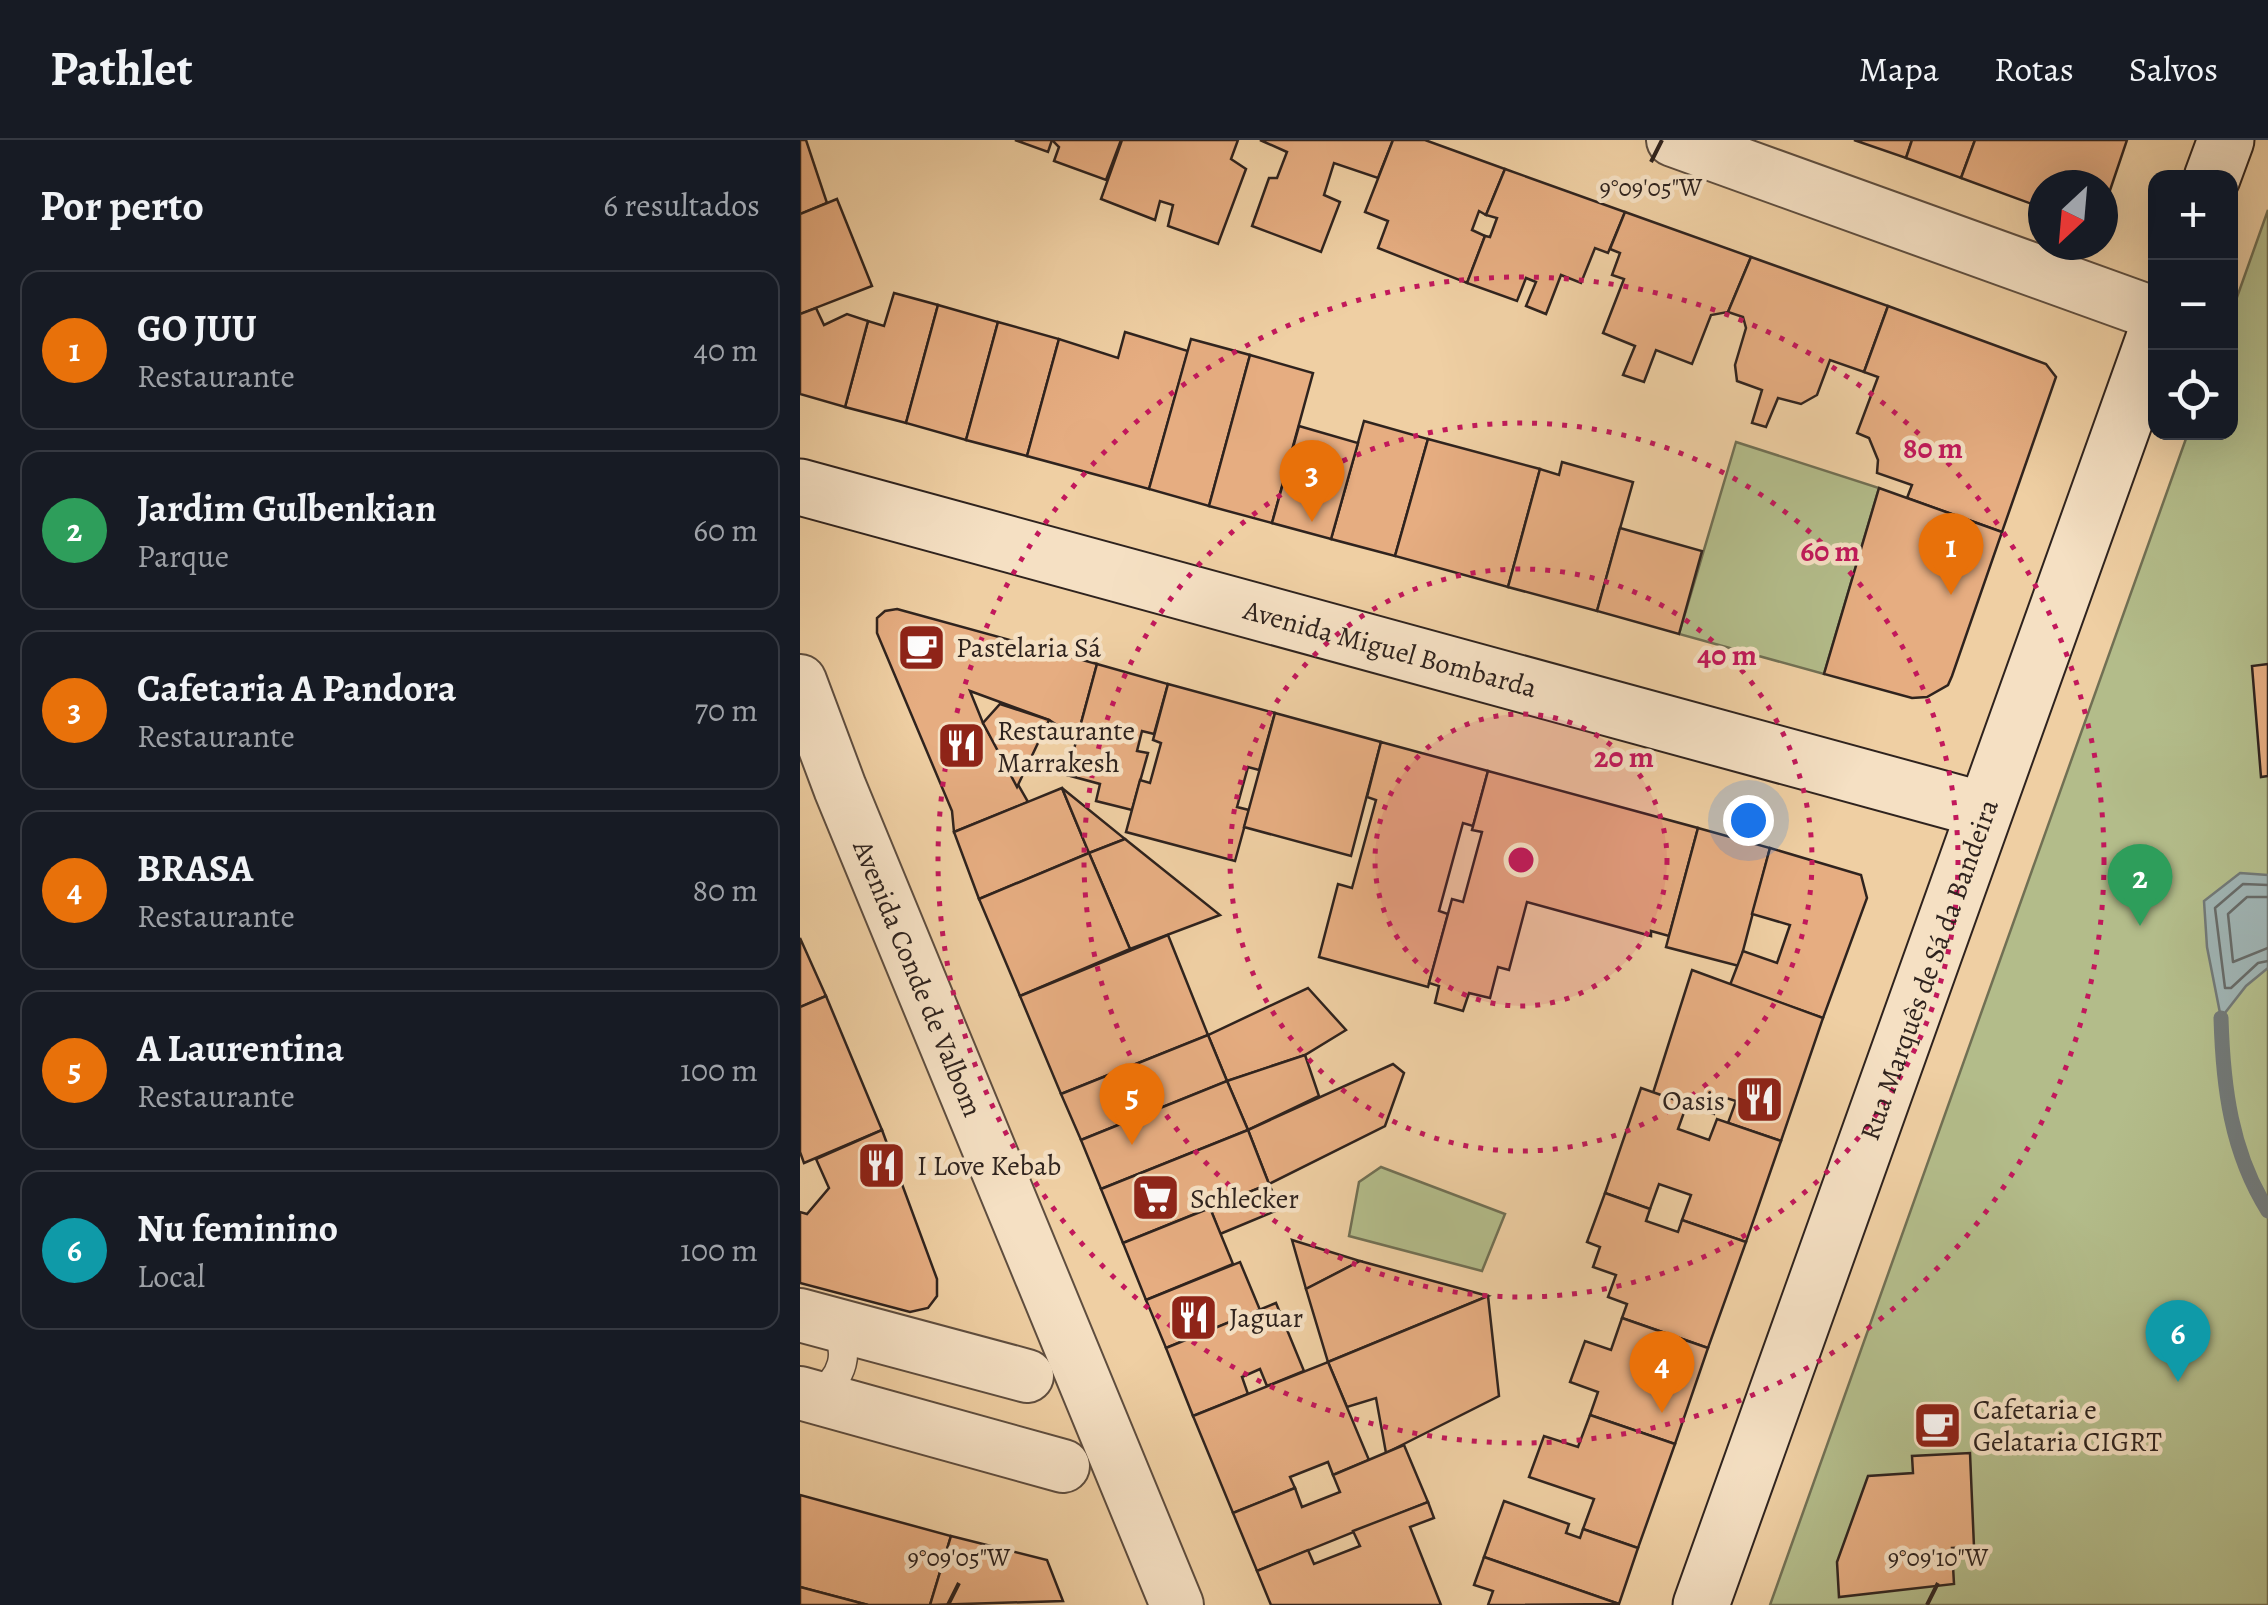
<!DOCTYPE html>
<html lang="pt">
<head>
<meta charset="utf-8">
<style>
  :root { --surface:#171b24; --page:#242831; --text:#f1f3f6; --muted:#9ea1a6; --line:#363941; --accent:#c59692 }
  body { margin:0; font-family:Alegreya,serif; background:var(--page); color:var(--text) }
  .controls { position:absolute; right:30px; top:30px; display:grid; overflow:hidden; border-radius:20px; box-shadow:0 10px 40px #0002 }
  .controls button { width:90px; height:90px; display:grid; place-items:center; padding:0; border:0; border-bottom:2px solid var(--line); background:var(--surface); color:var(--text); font:50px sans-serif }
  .compass { position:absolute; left:1228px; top:30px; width:90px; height:90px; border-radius:50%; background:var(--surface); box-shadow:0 10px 40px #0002; rotate:206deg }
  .you { position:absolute; left:948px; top:680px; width:35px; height:35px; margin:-25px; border:8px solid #fff; border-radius:50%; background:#1a73e8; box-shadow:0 0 0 15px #1a73e833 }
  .badge { display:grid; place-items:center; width:65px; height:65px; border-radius:50%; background:var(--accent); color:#fff; font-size:32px; font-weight:700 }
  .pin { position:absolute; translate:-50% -82px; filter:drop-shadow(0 2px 5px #0008) }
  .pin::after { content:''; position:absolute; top:52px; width:35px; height:30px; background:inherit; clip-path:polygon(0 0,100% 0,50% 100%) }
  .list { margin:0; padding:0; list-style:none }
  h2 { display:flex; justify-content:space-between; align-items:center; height:130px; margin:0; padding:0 40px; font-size:42px }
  h2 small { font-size:32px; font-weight:400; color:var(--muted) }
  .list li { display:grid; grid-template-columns:65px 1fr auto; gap:30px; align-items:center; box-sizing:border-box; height:160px; margin:0 20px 20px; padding:0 20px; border:2px solid var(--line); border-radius:20px }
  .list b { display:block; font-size:38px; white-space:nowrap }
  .list p { margin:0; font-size:32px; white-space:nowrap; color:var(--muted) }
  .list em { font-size:32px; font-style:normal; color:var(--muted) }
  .icon { flex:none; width:55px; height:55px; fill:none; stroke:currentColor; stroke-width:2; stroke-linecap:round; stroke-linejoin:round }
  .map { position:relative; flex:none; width:1468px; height:1465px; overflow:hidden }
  header { display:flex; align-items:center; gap:60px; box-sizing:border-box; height:140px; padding:0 50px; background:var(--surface); border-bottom:2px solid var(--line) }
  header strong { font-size:48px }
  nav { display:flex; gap:55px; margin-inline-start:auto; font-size:35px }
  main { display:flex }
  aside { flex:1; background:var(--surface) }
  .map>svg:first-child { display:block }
  .green { fill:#b3bc8a; stroke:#717054; stroke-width:2.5 }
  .water { fill:#9fb3b2; stroke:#727977; stroke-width:2.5 }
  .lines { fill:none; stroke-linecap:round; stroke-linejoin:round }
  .shore { stroke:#676b68; stroke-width:2.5 }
  .stream { stroke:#727977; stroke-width:15 }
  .building { fill:#e6ad81; stroke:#2f231e; stroke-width:2.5 }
  .lane-casing { stroke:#5f4e3f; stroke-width:31 }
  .street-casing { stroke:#5f4e3f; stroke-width:56 }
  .secondary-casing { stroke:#2f231e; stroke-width:59 }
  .lane { stroke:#f5e0c3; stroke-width:28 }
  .street { stroke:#f5e0c3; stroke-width:52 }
  .secondary { stroke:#f5e0c3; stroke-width:55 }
  .ticks { fill:none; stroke:#2f231e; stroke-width:4 }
  .ring { fill:none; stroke:#c2185b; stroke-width:5; stroke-dasharray:5 10 }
  .labels { text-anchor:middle; stroke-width:9; stroke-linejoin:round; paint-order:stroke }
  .poi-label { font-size:28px; fill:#2f231e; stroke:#f5e0c3; text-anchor:start }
  .street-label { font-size:28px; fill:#2f231e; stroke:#f5e0c3 }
  .ticks-label { font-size:25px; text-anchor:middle; fill:#2f231e; stroke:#f5e0c3; stroke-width:9; stroke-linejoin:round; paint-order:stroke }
  .centre { fill:#c2185b; stroke:#f5e0c3; stroke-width:5 }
  .ring-label { font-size:30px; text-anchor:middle; font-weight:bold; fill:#c2185b; stroke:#f5e0c3; stroke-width:9; stroke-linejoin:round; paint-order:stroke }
</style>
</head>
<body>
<header>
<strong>Pathlet</strong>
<nav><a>Mapa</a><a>Rotas</a><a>Salvos</a></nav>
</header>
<main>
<aside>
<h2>Por perto<small>6 resultados</small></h2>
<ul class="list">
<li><span class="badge" style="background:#e8710a">1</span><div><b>GO JUU</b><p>Restaurante</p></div><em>40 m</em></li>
<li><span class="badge" style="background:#2e9e5b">2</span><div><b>Jardim Gulbenkian</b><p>Parque</p></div><em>60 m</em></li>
<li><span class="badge" style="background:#e8710a">3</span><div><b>Cafetaria A Pandora</b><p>Restaurante</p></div><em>70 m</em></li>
<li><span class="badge" style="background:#e8710a">4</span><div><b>BRASA</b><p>Restaurante</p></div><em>80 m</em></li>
<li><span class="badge" style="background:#e8710a">5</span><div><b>A Laurentina</b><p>Restaurante</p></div><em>100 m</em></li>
<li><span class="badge" style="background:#0f9aa8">6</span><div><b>Nu feminino</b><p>Local</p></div><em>100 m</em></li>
</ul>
</aside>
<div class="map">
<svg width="1468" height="1465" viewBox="0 0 1468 1465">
  <rect width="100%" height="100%" fill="#efcfa3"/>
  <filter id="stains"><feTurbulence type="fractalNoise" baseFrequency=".002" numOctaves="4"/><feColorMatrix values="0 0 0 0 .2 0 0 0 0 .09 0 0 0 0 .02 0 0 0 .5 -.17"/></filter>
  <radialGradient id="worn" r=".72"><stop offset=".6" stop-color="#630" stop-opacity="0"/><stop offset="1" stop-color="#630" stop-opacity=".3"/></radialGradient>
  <g class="green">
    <polygon points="1468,70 1468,1465 970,1465 1388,293 1430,292 1431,174"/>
    <polygon points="936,302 1079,348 1024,534 879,494"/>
    <polygon points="581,1027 705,1074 682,1131 549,1096 559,1042"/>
  </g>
  <polygon class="water" points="1440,733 1468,735 1468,828 1446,846 1421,878 1407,807 1404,761"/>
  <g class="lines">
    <g class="shore">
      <polyline points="1468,745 1443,744 1415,768 1425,848 1431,848 1458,823 1468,821"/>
      <polyline points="1468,757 1447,757 1428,774 1433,822 1468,808"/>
    </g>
    <path class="stream" d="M1421 878C1423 947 1431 1012 1468 1071"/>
  </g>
  <g class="building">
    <polygon points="0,0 6,0 27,63 0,74"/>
    <polygon points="215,0 252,0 248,12"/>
    <polygon points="252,0 321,0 306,40 254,21 259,7"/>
    <polygon points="322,0 438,0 431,19 446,29 418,104 368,86 373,65 360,61 355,80 301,59"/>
    <polygon points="593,0 578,38 534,23 524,55 540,62 521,112 452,86 469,38 477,38 487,12 460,0"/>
    <polygon points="593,0 625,0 705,29 686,75 679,71 672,90 685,96 667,143 578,108 588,81 565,72"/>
    <polygon points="1054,0 1112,0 1106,18"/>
    <polygon points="1112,0 1175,0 1161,38 1106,18"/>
    <polygon points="1175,0 1327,0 1303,71 1303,45 1243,45 1243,68 1161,38"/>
    <polygon points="705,29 825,72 808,113 795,108 781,143 761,135 746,174 726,166 736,142 726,138 717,161 667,143 685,96 690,97 697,78 686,75"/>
    <polygon points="37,59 72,146 0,174 0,74"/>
    <polygon points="825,72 951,117 928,172 911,175 892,224 856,210 844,242 823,235 835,206 803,193 824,139 812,135 820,113 810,109"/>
    <polygon points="951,117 1088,166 1064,232 1030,220 1017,255 1001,264 978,258 966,287 952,283 962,250 937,241 935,225 946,188 943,177 928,172"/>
    <polygon points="94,153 138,165 106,283 45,267 68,181 84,186"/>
    <polygon points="138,165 198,182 166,300 106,283"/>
    <polygon points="1088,166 1246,224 1256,237 1202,392 1107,358 1112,345 1077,333 1078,320 1069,298 1057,293 1078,237 1064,232"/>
    <polygon points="16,168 24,185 47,174 68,181 45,267 0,254 0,174"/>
    <polygon points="198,182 259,199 227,316 166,300"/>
    <polygon points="325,192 388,211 349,349 227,316 259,199 318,218"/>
    <polygon points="391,199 450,215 409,366 349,349"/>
    <polygon points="450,215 513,233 472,383 409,366"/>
    <polygon points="564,281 628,299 595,416 531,399"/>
    <polygon points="499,286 558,303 531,399 472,383"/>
    <polygon points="628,299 740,329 708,447 595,416"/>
    <polygon points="762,322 833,342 797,471 708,447 740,329 759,335"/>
    <polygon points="1079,348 1202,392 1152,536 1148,545 1127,557 1112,558 1024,534"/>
    <polygon points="820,388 902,411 879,494 797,471"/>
    <polygon points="97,469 297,524 277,598 249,580 170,551 183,583 228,662 154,692 152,671 77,493 77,478 85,471"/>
    <polygon points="297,524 368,544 354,594 342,591 337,611 348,613 332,670 296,661 300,644 267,635"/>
    <polygon points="1468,524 1468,636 1461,637 1452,526"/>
    <polygon points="368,544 475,573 459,630 448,627 437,667 449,670 435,721 326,692 340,640 350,643 361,603 353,600"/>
    <polygon points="200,564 249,580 217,647 183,583"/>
    <polygon points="475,573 581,602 551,716 444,687"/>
    <polygon points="581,602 688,631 673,686 663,683 639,771 648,774 628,847 519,817 538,744 552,748 576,660 567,657"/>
    <polygon points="688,631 898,688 869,796 851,791 851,796 727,762 709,830 698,827 690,858 669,853 663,871 635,863 639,846 629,843 652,759 663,762 682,692 672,690"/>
    <polygon points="262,648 289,713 179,759 154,692"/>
    <polygon points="262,648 325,699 289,713"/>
    <polygon points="898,688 970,708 939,826 866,807"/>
    <polygon points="325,699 420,775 330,809 289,713"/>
    <polygon points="970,708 1061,735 1067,758 1023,878 930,845 943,811 977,823 990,785 952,774"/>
    <polygon points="289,713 330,809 220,856 179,759"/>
    <polygon points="368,795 408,895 261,954 220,856"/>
    <polygon points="0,798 26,856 0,867"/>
    <polygon points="892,830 1023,878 981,1001 928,983 936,961 920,956 914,974 853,953"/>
    <polygon points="508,848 546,890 505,915 427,941 408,895"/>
    <polygon points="26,856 82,990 4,1023 0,1012 0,867"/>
    <polygon points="408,895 427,941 281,1000 261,954"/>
    <polygon points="505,915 519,956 448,990 427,941"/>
    <polygon points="593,924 604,933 585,986 469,1044 448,990"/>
    <polygon points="427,941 448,990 301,1049 281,1000"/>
    <polygon points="841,948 887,964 878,989 909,1000 917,979 981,1001 946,1102 882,1080 891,1055 859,1044 850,1069 805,1053"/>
    <polygon points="82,990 137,1139 137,1156 128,1168 110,1172 0,1143 0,1072 7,1074 29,1048 16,1019"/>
    <polygon points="448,990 469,1044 323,1103 301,1049"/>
    <polygon points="469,1044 480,1069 420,1094 410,1068"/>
    <polygon points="805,1053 850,1069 846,1081 878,1092 882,1080 946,1102 908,1208 822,1178 827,1164 808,1157 816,1135 793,1127 800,1107 787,1102"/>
    <polygon points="410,1068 433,1124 346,1160 323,1103"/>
    <polygon points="492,1100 560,1121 506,1149"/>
    <polygon points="560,1121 688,1156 528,1222 506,1149"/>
    <polygon points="440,1122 460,1170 366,1208 346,1160"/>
    <polygon points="688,1156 699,1256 586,1313 576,1258 547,1267 528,1222"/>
    <polygon points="476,1163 504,1231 467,1246 460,1229 442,1237 448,1254 393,1276 366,1208"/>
    <polygon points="822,1178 908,1208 875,1304 790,1275 798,1252 770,1242 785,1201 811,1210"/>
    <polygon points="528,1222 569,1320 533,1335 528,1322 490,1337 495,1348 433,1373 393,1276"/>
    <polygon points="790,1275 875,1304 838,1408 783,1389 794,1359 729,1337 744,1296 778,1307"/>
    <polygon points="604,1305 628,1362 457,1431 433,1373 495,1348 502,1367 540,1352 533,1335"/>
    <polygon points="1170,1313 1174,1407 1152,1408 1154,1444 1039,1457 1037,1422 1068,1336 1113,1333 1112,1316"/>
    <polygon points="0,1355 151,1396 130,1465 68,1465 0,1447"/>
    <polygon points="704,1361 769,1384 766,1393 780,1398 783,1389 838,1408 819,1464 684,1417"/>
    <polygon points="628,1362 634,1378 610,1387 641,1465 471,1465 457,1431 508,1410 514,1424 560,1406 553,1391"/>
    <polygon points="151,1396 247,1420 263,1461 130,1465"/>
    <polygon points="684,1417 819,1464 688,1465 693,1451 674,1445"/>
    <polygon points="0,1447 68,1465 0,1465"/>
  </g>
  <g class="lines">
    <defs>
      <path id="lane" d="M15 1257C43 1239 53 1211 31 1183"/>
      <g id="street">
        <polyline points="873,0 1356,174"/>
        <path id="s1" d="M0 541 40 648 377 1465"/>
        <polyline points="0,1175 227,1236"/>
        <polyline points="0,1253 263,1326"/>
      </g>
      <g id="secondary">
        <polyline points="1412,38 1426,0"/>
        <path id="s2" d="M0 347 1183 670"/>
        <path id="s3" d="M901 1465 1356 193"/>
      </g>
    </defs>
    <use href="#lane" class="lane-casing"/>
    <use href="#street" class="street-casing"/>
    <use href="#secondary" class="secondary-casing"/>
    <use href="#lane" class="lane"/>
    <use href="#street" class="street"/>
    <use href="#secondary" class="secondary"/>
  </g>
  <path class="ticks" d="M851 22 862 0M148 1465 159 1443M1127 1465 1138 1443"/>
  <circle cx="721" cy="720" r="146" fill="#c2185b" fill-opacity=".12"/>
  <g class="ring">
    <circle cx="721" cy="720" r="146"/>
    <circle cx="721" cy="720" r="291"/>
    <circle cx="721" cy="720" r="437"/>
    <circle cx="721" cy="720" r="583"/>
  </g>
  <defs>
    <symbol id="cafe-square" viewBox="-11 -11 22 22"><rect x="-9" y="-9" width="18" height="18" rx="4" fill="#8f2418" stroke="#f5e0c3"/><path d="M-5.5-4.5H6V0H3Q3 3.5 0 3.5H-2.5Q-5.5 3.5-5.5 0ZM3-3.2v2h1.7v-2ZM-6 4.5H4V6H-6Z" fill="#fff"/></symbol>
    <symbol id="restaurant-square" viewBox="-11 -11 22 22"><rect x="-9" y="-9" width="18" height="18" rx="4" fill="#8f2418" stroke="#f5e0c3"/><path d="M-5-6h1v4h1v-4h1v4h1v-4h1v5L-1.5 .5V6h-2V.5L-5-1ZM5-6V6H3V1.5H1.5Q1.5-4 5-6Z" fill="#fff"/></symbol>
    <symbol id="supermarket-square" viewBox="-11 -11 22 22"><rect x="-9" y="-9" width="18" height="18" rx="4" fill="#8f2418" stroke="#f5e0c3"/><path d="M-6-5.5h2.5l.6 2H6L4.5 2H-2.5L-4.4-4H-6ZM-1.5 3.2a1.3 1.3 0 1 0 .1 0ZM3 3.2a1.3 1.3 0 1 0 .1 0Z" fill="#fff"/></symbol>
  </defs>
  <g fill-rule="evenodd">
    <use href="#cafe-square" x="94" y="480" width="55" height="55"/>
    <use href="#restaurant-square" x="134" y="578" width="55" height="55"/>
    <use href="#restaurant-square" x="932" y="932" width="55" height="55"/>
    <use href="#restaurant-square" x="54" y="998" width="55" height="55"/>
    <use href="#supermarket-square" x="328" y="1030" width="55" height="55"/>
    <use href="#restaurant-square" x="366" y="1150" width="55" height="55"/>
    <use href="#cafe-square" x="1110" y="1258" width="55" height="55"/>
  </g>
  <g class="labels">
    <g class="poi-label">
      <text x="156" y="517">Pastelaria Sá</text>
      <text x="197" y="600">Restaurante<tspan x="197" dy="32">Marrakesh</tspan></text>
      <text x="925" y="970" text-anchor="end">Oasis</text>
      <text x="117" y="1035">I Love Kebab</text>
      <text x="390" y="1068">Schlecker</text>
      <text x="429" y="1187">Jaguar</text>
      <text x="1173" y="1279">Cafetaria e<tspan x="1173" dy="32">Gelataria CIGRT</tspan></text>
    </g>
    <g class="street-label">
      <text dy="10" stroke="none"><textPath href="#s2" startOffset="612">Avenida Miguel Bombarda</textPath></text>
      <text dy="10" stroke="none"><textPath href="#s3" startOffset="675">Rua Marquês de Sá da Bandeira</textPath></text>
      <text dy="10" stroke="none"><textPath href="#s1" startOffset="320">Avenida Conde de Valbom</textPath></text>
    </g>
  </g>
  <g class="ticks-label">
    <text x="851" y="56">9°09'05"W</text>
    <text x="159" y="1426">9°09'05"W</text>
    <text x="1138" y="1426">9°09'10"W</text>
  </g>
  <circle cx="721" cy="720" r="15" class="centre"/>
  <g class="ring-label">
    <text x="1133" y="318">80 m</text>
    <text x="1030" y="421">60 m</text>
    <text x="927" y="525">40 m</text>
    <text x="824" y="627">20 m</text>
  </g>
  <rect width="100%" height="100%" filter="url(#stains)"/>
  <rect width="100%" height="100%" fill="url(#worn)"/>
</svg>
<div class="controls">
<button>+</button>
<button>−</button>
<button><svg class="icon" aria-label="locate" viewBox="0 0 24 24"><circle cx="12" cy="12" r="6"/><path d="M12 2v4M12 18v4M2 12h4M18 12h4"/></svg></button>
</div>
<svg class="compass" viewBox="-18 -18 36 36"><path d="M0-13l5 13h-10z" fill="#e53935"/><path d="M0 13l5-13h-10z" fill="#9ea1a6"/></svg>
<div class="you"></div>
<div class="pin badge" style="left:1151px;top:455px;background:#e8710a">1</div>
<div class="pin badge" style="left:1340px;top:786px;background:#2e9e5b">2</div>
<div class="pin badge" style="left:512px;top:382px;background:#e8710a">3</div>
<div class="pin badge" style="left:862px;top:1273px;background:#e8710a">4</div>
<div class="pin badge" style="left:332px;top:1005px;background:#e8710a">5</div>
<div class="pin badge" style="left:1378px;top:1242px;background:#0f9aa8">6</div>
</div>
</main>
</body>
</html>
